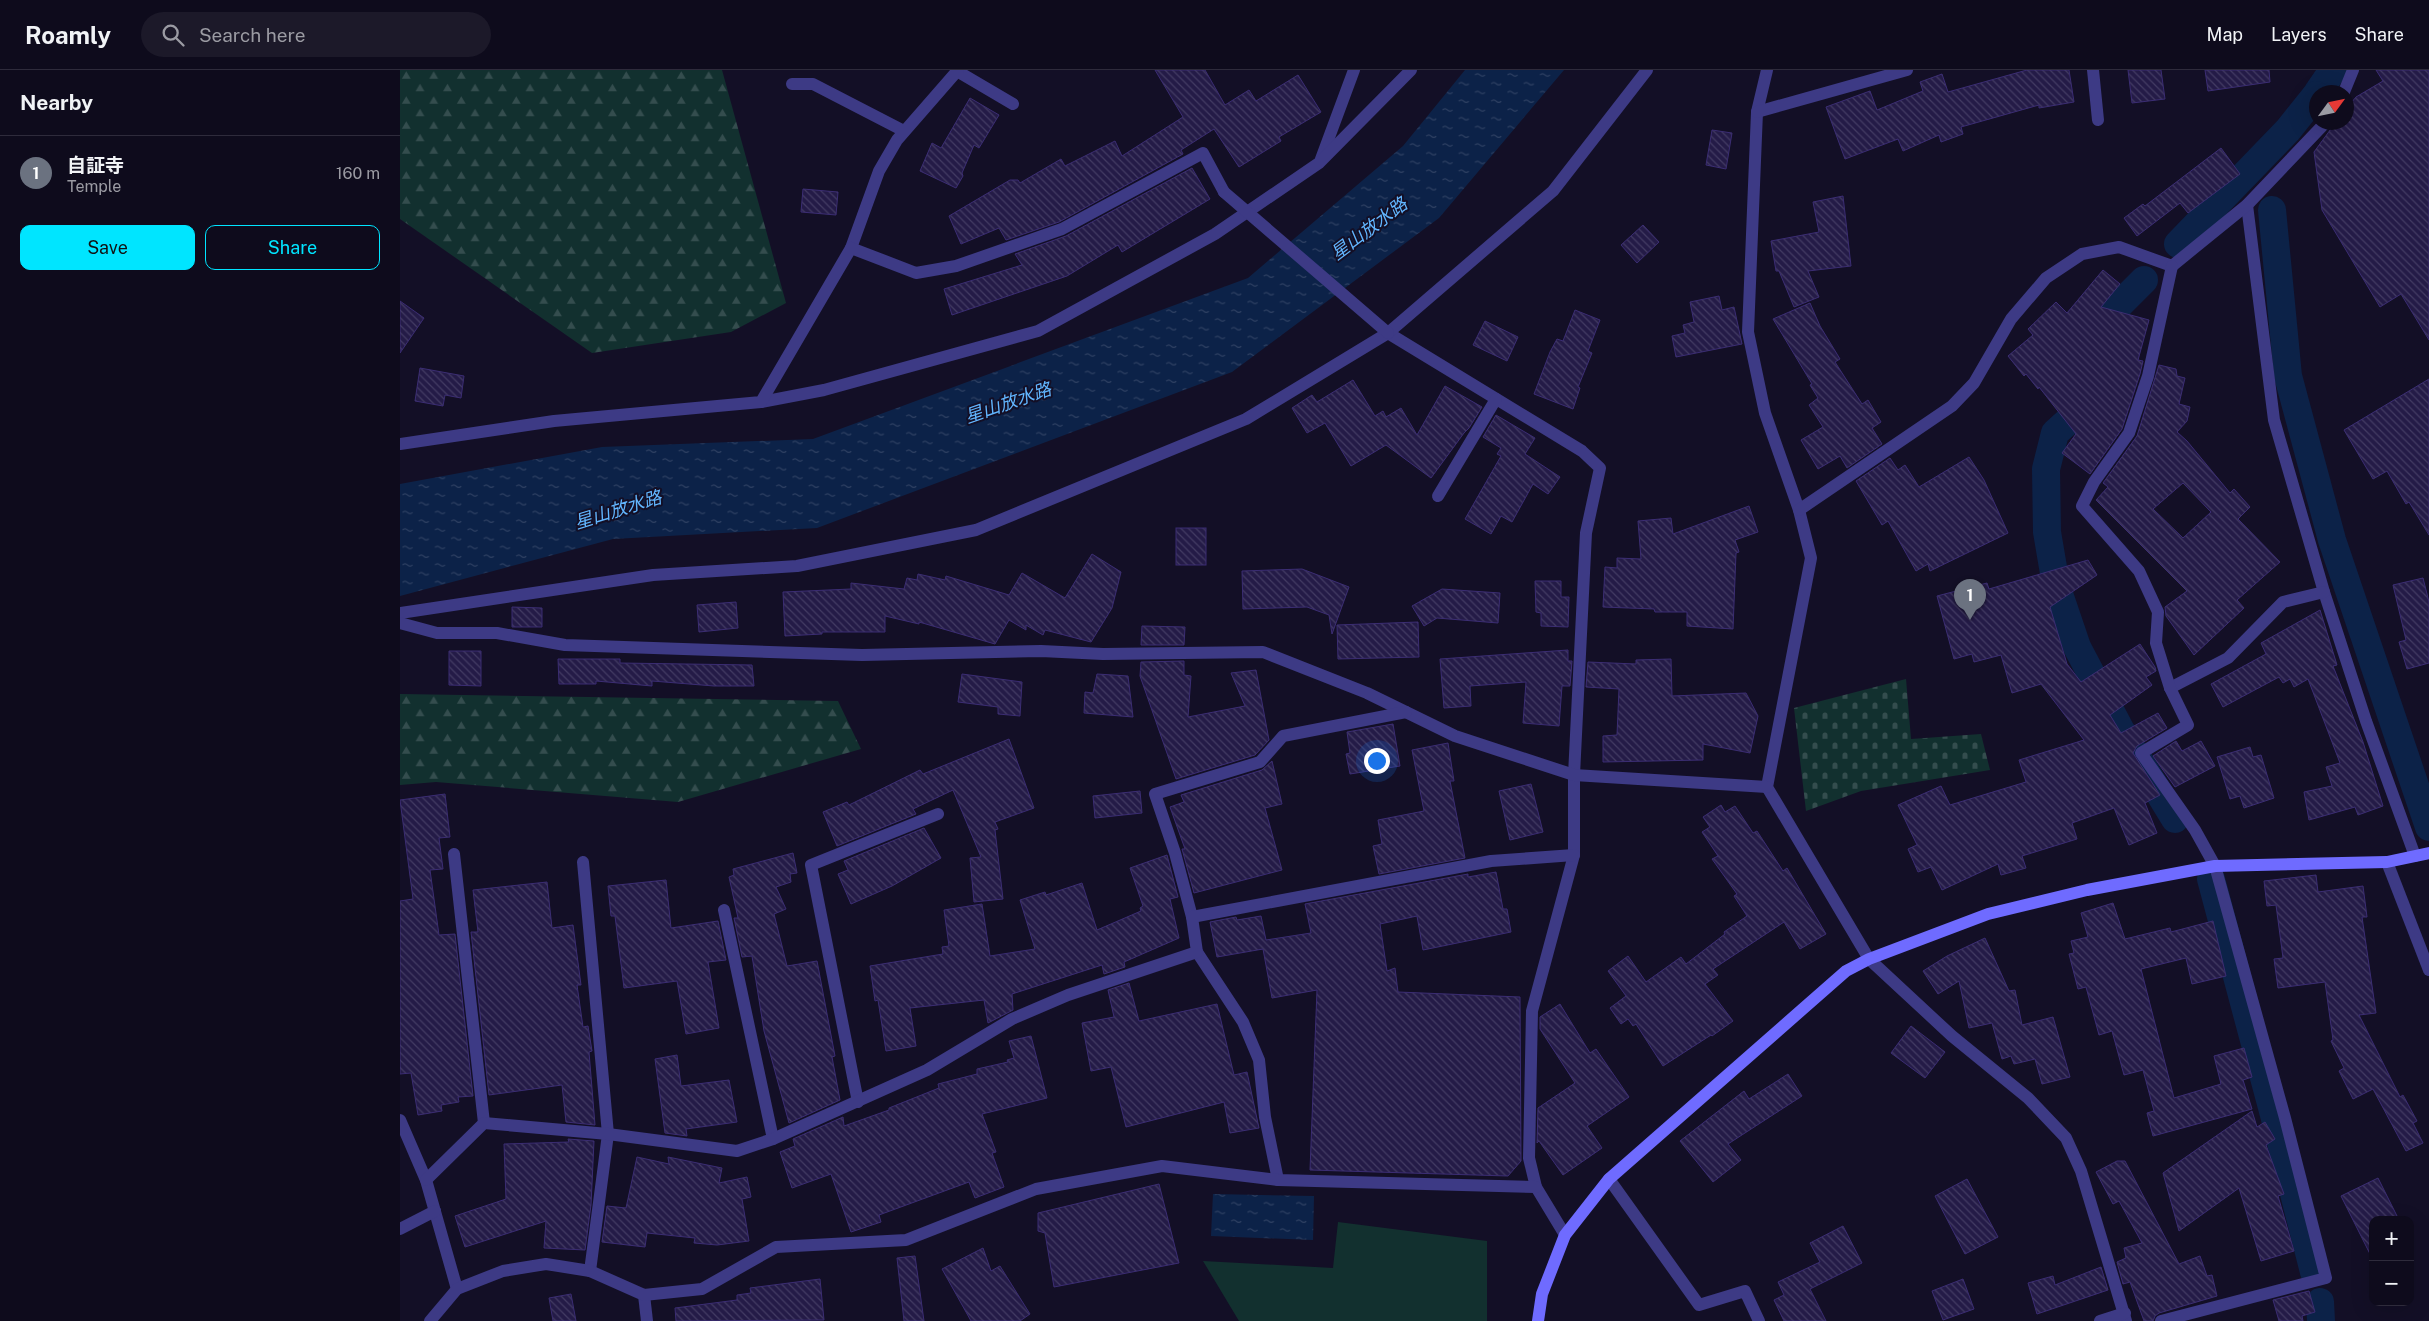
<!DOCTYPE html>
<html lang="en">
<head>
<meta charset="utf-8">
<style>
  :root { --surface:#0e0b1c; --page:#1c1929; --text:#f1f3f6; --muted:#9b9ba3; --line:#2e2b3b; --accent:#00e5ff }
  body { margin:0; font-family:"Public Sans","Noto Sans JP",sans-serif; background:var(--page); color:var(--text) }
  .controls { position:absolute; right:15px; bottom:15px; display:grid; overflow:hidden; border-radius:10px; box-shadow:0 5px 20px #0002 }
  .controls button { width:45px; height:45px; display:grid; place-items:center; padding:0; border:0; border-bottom:1px solid var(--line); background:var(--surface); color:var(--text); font:25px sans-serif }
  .compass { position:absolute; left:1909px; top:15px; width:45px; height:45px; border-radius:50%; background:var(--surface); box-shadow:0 5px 20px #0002; rotate:57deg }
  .you { position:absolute; left:976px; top:690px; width:18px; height:18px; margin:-12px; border:4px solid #fff; border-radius:50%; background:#1a73e8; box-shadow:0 0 0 8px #1a73e833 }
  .badge { display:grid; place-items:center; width:32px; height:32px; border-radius:50%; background:var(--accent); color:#fff; font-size:16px; font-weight:700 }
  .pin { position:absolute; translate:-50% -41px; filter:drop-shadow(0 1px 2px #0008) }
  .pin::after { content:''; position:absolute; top:26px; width:18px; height:15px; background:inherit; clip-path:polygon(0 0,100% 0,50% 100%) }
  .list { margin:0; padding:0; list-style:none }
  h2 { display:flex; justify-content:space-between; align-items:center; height:65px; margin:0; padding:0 20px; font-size:21px }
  h2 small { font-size:16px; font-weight:400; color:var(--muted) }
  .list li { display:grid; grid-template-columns:32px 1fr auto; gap:15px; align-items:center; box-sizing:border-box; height:75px; padding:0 20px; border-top:1px solid var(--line) }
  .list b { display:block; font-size:19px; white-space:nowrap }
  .list p { margin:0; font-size:16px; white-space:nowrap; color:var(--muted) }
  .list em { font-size:16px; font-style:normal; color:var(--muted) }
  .actions { display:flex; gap:10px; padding:15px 20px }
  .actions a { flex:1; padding:11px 0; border:1px solid var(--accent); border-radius:10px; text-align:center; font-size:18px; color:var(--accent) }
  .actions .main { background:var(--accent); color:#111 }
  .icon { flex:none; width:28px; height:28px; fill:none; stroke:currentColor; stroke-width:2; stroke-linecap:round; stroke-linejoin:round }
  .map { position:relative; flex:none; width:2029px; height:1251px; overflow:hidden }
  header { display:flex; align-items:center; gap:30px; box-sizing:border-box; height:70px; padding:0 25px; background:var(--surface); border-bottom:1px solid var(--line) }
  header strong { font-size:24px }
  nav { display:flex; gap:28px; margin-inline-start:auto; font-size:18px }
  .search { width:350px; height:45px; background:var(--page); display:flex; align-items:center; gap:12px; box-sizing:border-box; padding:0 18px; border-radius:28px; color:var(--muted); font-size:19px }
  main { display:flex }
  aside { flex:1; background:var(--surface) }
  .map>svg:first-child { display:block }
  .green { fill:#12302f }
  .forest { fill:url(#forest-firs) }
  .cemetery { fill:url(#cemetery-stones) }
  .water { fill:url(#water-ripples) }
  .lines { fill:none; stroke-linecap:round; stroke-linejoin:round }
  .canal { stroke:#0c2248; stroke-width:28 }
  .building { fill:url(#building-back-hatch); stroke:#3b2d73; fill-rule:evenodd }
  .street { stroke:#3d3a85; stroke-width:12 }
  .secondary { stroke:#6f6bff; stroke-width:12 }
  .street-bridge { stroke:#3d3a85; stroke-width:12 }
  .labels { text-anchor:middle; stroke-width:4; stroke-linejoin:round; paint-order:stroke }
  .water-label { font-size:18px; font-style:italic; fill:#62b6ff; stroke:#130f26 }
</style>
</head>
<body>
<header>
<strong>Roamly</strong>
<div class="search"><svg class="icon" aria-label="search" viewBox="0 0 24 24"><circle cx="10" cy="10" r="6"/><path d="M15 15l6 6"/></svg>Search here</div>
<nav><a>Map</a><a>Layers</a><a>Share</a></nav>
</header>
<main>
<aside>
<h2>Nearby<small></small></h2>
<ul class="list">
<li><span class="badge" style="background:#6b7280">1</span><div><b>自証寺</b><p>Temple</p></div><em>160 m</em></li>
</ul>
<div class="actions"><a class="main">Save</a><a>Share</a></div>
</aside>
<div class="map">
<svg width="2029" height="1251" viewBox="0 0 2029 1251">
  <defs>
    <pattern id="forest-firs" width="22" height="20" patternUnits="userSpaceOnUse" patternTransform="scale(1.25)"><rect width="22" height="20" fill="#12302f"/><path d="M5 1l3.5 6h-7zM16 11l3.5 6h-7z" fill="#344d4e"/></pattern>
    <pattern id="cemetery-stones" width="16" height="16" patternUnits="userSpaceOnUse" patternTransform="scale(1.25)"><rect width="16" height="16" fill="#12302f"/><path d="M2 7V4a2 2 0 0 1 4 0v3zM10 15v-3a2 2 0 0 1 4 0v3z" fill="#344d4e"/></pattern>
    <pattern id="water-ripples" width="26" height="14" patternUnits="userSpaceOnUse" patternTransform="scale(1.25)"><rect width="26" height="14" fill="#0c2248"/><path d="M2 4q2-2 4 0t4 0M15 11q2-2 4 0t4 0" fill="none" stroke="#2f4163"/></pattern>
    <pattern id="building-back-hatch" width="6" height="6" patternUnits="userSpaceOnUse" patternTransform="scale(1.25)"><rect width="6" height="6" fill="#241b47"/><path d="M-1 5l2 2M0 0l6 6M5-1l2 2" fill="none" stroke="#433b63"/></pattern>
  </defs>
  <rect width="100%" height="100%" fill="#130f26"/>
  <polygon class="green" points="938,1152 1087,1171 1087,1251 839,1251 803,1191 933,1198"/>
  <g class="forest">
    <polygon points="0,0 322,0 386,233 331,262 192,283 0,149"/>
    <polygon points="0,624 438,631 461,679 278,732 36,712 0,715"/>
  </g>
  <polygon class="cemetery" points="1506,609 1511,669 1581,664 1590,700 1461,721 1406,741 1394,638"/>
  <g class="water">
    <polygon points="1065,0 1164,0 1039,148 832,302 417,458 213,469 0,526 0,414 202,377 413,369 848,208 1003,76"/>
    <polygon points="813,1124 914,1126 913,1170 811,1166"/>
  </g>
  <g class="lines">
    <g class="canal">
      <polyline points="1918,22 1933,0"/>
      <polyline points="1872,140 1888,306 1932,470 2029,757"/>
      <polyline points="1778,174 1888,60 1916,25"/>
      <polyline points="1700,272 1699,255 1744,210"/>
      <polyline points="1687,323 1676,344 1655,363 1646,399 1647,462 1656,515 1677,577 1720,659 1775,749"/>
      <polyline points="1811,809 1874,1045 1914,1202"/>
      <polyline points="1920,1232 1921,1251"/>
    </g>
  </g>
  <g class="building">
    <polygon points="755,0 805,0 825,35 849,20 856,31 898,5 921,42 879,67 881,71 839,97 814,59 781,80 783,84 659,152 606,170 599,158 561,174 549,146 610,110 618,110 620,113 661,89 665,96 715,71 722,86 783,47"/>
    <polygon points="1627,0 1669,0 1674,32 1639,38 1639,35 1561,57 1563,64 1541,72 1539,65 1503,81 1498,69 1445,89 1426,37 1470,21 1477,40 1523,21 1520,12 1542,4 1548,22"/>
    <polygon points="1728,0 1761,0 1765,29 1732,33"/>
    <polygon points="1805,0 1869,0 1870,12 1808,21"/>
    <polygon points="1976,0 2029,0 2029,270 2001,224 1980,237 1922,140 1914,82 1936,52 1946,52 1946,39 1956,27 1983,11"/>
    <polygon points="570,28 599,45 579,78 574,75 562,103 563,106 556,118 520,101 532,73 541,78"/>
    <polygon points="1312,60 1332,63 1326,99 1306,95"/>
    <polygon points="1821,78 1840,104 1788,143 1780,133 1737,166 1724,148 1743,134 1745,136"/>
    <polygon points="792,98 810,129 722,182 718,175 667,206 552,245 544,219 622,195 615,184 666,166"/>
    <polygon points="403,119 438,122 436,145 401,142"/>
    <polygon points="1443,126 1451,196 1408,201 1419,227 1394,237 1379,201 1376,201 1371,171 1419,162 1413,132"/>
    <polygon points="1243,155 1259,172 1237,193 1221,175"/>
    <polygon points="1703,200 1720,214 1701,237 1749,250 1738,290 1743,291 1740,304 1722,359 1690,404 1662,383 1676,364 1639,317 1638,319 1626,304 1624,306 1608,286 1633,265 1628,259 1656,232 1667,243"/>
    <polygon points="1319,226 1322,240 1334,237 1342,274 1276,287 1272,266 1285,263 1283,255 1294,252 1290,232"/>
    <polygon points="0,231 24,248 0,283"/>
    <polygon points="1410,233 1420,256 1440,289 1435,292 1462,334 1468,330 1481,352 1472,358 1482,374 1447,398 1440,386 1418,399 1401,370 1423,357 1409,335 1418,328 1410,315 1412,314 1373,249"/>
    <polygon points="1175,240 1200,250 1188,281 1192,283 1178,317 1180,318 1173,339 1134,324 1150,282 1157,269 1163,271"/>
    <polygon points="1085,251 1118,267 1107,291 1073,275"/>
    <path d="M1759 295 1776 299 1777 306 1785 308 1779 334 1790 337 1787 351 1777 362 1787 371 1830 423 1834 419 1850 437 1838 449 1880 492 1837 530 1844 538 1794 585 1766 546 1765 537 1787 521 1696 430 1708 417 1703 413 1737 366ZM1783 413 1811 442 1783 468 1753 439Z"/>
    <polygon points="20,298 64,306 61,328 45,325 43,336 15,331"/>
    <polygon points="2029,309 2029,465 2009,432 2006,434 1987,401 1973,409 1944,360"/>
    <polygon points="953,310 975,346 983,341 986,347 1001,338 1017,365 1045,316 1082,337 1069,358 1064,363 1031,408 986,375 951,396 925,353 907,363 892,338 912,325 917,332"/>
    <polygon points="1096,345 1135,368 1125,384 1160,407 1148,424 1133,414 1112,452 1101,446 1091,464 1065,449 1101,386 1097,384 1101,378 1083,367"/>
    <polygon points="1569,387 1584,410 1608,463 1530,501 1528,494 1516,501 1488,451 1482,455 1456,411 1490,388 1498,400 1505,395 1519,417"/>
    <polygon points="1349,436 1358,462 1335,470 1339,482 1336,483 1333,559 1287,556 1287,542 1255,542 1254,539 1203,537 1205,497 1217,498 1217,488 1241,489 1238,451 1271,448 1273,464"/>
    <rect x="776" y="458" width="30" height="37"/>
    <polygon points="692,484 721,502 712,538 691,572 645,560 643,565 626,555 626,560 609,550 595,574 519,552 519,554 485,546 485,562 422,562 422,564 385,566 383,522 451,519 451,513 504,519 507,508 517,510 518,504 545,510 546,506 609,525 622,503 665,528"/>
    <polygon points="1688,490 1697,505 1650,537 1667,594 1681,612 1740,574 1755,597 1756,601 1746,607 1752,615 1710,645 1721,663 1758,643 1767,658 1737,676 1733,683 1760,725 1745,733 1757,763 1729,775 1714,738 1672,753 1677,769 1622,786 1626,798 1601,805 1598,794 1542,820 1531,797 1518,802 1508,779 1517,775 1498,735 1541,716 1550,735 1626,712 1619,690 1684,670 1641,614 1612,623 1601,585 1574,592 1572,584 1554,589 1537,526 1587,513 1589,519"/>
    <polygon points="902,499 949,517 932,564 929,545 907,537 843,539 842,501"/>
    <polygon points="2023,508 2029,532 2029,593 2007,599 1999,572 2006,570 1993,515"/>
    <polygon points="1135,511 1161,511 1161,527 1169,527 1168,557 1141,556 1141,543 1136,542"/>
    <polygon points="1042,519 1100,523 1098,553 1037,548 1024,556 1012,536"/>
    <polygon points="336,532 338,558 299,562 297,535"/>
    <polygon points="112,537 142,538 142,557 112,557"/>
    <polygon points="1920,540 1937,595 1933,596 1963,672 1983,736 1958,745 1955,737 1909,750 1904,722 1932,716 1926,697 1940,693 1908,609 1894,617 1890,609 1883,613 1879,607 1823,637 1811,614 1866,584 1861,573"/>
    <polygon points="1018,552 1019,587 938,589 937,555"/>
    <polygon points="742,556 785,557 784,575 741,575"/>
    <polygon points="1168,580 1168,591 1172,591 1170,616 1162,616 1159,656 1123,653 1126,612 1070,616 1071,636 1044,638 1040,589"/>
    <polygon points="49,581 81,581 81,616 49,615"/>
    <polygon points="158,589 220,589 220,593 352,595 354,616 314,616 252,611 252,616 196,611 196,614 159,614"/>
    <polygon points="1271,589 1272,626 1346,623 1358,646 1350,683 1303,674 1303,690 1203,692 1203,666 1217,665 1219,619 1186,617 1188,592 1236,594 1236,590"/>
    <polygon points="784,591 784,605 791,606 788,647 845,636 831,603 856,600 869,670 855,685 776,709 740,606 741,592"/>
    <polygon points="562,604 622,612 620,646 598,644 598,637 558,632"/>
    <polygon points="697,604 728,606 733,647 684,643 685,622 693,623"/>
    <polygon points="993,654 1000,696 950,704 946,684 950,683 947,662"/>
    <polygon points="609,669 634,738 595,752 598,759 595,760 603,829 574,832 570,788 581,787 553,720 513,739 516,744 437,776 423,742 447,732 449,735 520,700 523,704"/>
    <polygon points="1776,671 1782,681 1801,671 1815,696 1775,717 1753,686"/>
    <polygon points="1048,673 1054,711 1050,711 1065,788 979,804 973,776 982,774 978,750 1024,741 1012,680"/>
    <polygon points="1850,677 1853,687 1861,685 1874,728 1844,738 1840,726 1830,729 1817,687"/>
    <polygon points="872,691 882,734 865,738 882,800 794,823 782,779 785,779 770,737 784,732 781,725 862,700"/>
    <polygon points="1131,714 1143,762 1110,770 1099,721"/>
    <polygon points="740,721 742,743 695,748 693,726"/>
    <polygon points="45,724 50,767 39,768 43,799 30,800 39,865 55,864 73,1026 58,1027 59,1032 41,1035 42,1041 18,1045 11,1003 0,1004 0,831 13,829 0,730"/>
    <polygon points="1321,735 1325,742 1335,736 1353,763 1357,761 1383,801 1387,798 1426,864 1400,879 1384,852 1313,899 1318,905 1305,914 1333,951 1312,966 1311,965 1263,996 1236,954 1233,956 1228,949 1221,954 1210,938 1226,926 1208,901 1228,886 1246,912 1281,887 1286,894 1325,864 1324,862 1347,846 1334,826 1337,824 1312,789 1318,786 1302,762 1310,757 1303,747"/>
    <polygon points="524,758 541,788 492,816 451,834 438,804 448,800 444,791"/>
    <polygon points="393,783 397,803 390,804 391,812 376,817 386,839 374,844 387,896 417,891 435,986 432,987 440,1030 389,1053 364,961 352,886 342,887 334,848 338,848 329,807 334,805 333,799"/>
    <polygon points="767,785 778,827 770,829 779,868 724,892 725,897 704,904 702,895 612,924 613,940 588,953 584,930 510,938 516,976 486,981 478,930 475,931 470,896 543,884 542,877 549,876 544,840 582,834 590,886 635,879 620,830 645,822 646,825 682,813 697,860 741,841 740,838 743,836 730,798"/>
    <polygon points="1096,802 1103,839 1107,839 1111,862 1023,880 1017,846 980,854 987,901 995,898 998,922 1120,927 1121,1091 1108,1106 910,1100 917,920 872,928 863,879 817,887 810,852 836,847 837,850 861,846 866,870 911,863 905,834 1068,804 1068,807"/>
    <polygon points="1916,805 1918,822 1963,816 1967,847 1962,847 1976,943 1959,945 2000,1027 2003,1025 2017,1051 2013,1053 2023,1073 2006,1081 1973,1019 1953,1029 1939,1001 1944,998 1931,971 1933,970 1925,912 1878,918 1874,889 1883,888 1876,835 1867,836 1864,811"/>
    <polygon points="266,810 271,858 318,851 326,890 308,892 319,958 286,964 277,911 224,918 215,846 211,846 208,816"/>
    <polygon points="147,812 152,858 173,855 181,915 177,915 183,957 188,956 192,981 189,982 195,1055 166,1052 162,1015 89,1025 71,862 78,862 73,820"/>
    <polygon points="1713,833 1725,869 1770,858 1771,862 1813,851 1826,906 1792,914 1786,888 1741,899 1774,1028 1821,1014 1814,986 1844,978 1852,1007 1843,1010 1852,1039 1753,1066 1747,1043 1754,1041 1743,1000 1724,1005 1712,961 1699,965 1686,917 1678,919 1669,884 1674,883 1671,871 1688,867 1681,843"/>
    <polygon points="1585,868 1609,921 1615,920 1622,955 1653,947 1670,1007 1642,1014 1635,989 1614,994 1611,986 1602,989 1592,953 1569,958 1559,911 1538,924 1523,901 1547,886"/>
    <polygon points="729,913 739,951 817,934 834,1005 847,1002 859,1058 830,1063 824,1032 726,1057 711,997 691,1001 682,953 714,947 708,920"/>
    <polygon points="1160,934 1190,983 1196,979 1229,1027 1187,1056 1202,1078 1163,1105 1139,1071 1137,1073 1138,1038 1175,1013 1140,959 1140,947"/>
    <polygon points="1511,956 1545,982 1525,1008 1491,983"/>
    <polygon points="631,966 647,1028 582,1044 596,1082 592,1083 604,1117 575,1128 569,1112 479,1145 481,1152 451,1162 431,1104 392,1118 380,1082 395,1076 393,1069 443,1047 444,1056 489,1040 489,1038 539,1018 538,1014 577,1004 577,999 608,992 607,990 614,988 609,971"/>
    <polygon points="277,985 281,1016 329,1010 337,1052 286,1059 287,1066 265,1063 255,989"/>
    <polygon points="1388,1004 1402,1026 1328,1074 1341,1090 1313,1112 1280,1071 1344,1021 1349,1029"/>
    <polygon points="1852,1041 1857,1057 1865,1052 1875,1069 1866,1075 1884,1124 1878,1126 1894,1181 1861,1191 1839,1118 1779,1161 1763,1103"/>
    <polygon points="168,1069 194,1071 191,1135 185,1180 144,1178 146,1151 65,1177 55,1146 106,1129 104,1074 169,1072"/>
    <polygon points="237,1087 269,1094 268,1087 322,1098 319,1113 347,1107 351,1127 342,1129 349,1171 317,1175 294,1173 295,1168 247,1163 245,1177 202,1172 207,1136 226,1138"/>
    <polygon points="1717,1091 1725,1091 1779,1194 1800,1186 1807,1206 1812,1205 1817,1226 1759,1243 1755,1246 1753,1251 1744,1251 1730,1212 1723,1214 1717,1192 1726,1188 1724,1178 1742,1173 1719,1131 1713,1134 1696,1102"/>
    <polygon points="1978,1108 1999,1150 1973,1150 1973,1190 1941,1126"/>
    <polygon points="1567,1109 1598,1167 1565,1184 1535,1126"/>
    <polygon points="759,1114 779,1193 654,1217 645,1163 638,1161 638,1143"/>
    <polygon points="1443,1156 1462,1193 1410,1219 1426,1251 1384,1251 1374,1230 1384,1225 1378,1212 1420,1192 1410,1173"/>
    <polygon points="583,1178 591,1201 600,1196 630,1244 620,1251 571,1251 542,1199"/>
    <polygon points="515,1186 524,1251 504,1251 497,1188"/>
    <polygon points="1701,1197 1708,1220 1637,1244 1628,1213 1653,1206 1655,1215"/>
    <polygon points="420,1209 424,1250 276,1251 275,1238 337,1230 337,1225 351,1223 350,1218"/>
    <polygon points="1563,1209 1574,1239 1543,1250 1532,1221"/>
    <polygon points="1909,1221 1915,1242 1902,1246 1903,1251 1879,1251 1873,1230"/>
    <polygon points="171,1224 176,1251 153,1251 149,1228"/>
  </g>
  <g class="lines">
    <g class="street">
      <polyline points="1367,0 1357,42 1348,262 1365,343 1399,440 1411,488 1367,717 1469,889 1552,966 1628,1028 1666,1068 1681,1101 1726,1251"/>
      <polyline points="1693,0 1698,50"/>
      <polyline points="557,1 613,34"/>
      <polyline points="392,14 413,14 504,61"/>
      <polyline points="1944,22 1953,0"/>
      <polyline points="1357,42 1507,0"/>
      <polyline points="921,89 954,0"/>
      <polyline points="1847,135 1874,350 1924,522 1966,651 2015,786"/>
      <polyline points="451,178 479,101 497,70 558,0"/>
      <polyline points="988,263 1182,381 1200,398 1186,463 1174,705 1174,785 1132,941 1129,1088 1136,1117 1165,1165"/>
      <polyline points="361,332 424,320 638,261 815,164 919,93 1011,0"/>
      <polyline points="0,374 154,351 361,332 451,178 516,203 556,196 662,159 803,83 824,122"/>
      <polyline points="1038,426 1096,329"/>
      <polyline points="1399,440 1552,336 1574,313 1611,249 1646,208 1682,184 1719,177 1772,196 1847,135 1926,52"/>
      <polyline points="0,543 253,505 397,496 576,460 846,349 988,263 1153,121 1247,0"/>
      <polyline points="0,553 37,563 97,563 165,575 462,585 641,581 703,584 863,582 967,623 1055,666 1174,705 1367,717"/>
      <polyline points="1770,618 1828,588 1883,532 1924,522"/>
      <polyline points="54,784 84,1053"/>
      <polyline points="183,792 208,1064 190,1201"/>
      <polyline points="1987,792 2029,900"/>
      <polyline points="324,840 373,1069"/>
      <polyline points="792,847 775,783 755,724 860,692 883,666 1006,642"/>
      <polyline points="797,882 843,952 859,990 865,1047 878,1110"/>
      <polyline points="458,1032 411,795 538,744"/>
      <polyline points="0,1050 26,1110 57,1219"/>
      <polyline points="1209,1109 1299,1235 1345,1221 1359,1251"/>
      <polyline points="26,1110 84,1053 208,1064 337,1081 373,1069 527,1000 612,949 668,925 797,882 792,847 1091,791 1174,785"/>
      <polyline points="0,1159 35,1141"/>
      <polyline points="244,1225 247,1251"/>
      <polyline points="30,1251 57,1219 103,1201 146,1194 190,1201 244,1225 302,1219 376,1177 506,1170 636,1119 762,1096 878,1110 1136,1117"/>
      <polyline points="1700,1251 1725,1243"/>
      <polyline points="1761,1251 1926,1208 1885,1048 1815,796 1795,760 1741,683 1788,655 1770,618 1756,573 1758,542 1739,501 1682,436 1694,412 1729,363 1748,306 1772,196"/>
    </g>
    <polyline class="secondary" points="1138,1251 1142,1224 1165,1165 1209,1109 1446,901 1469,889 1588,844 1687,820 1815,796 1987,792 2029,783"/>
    <polyline class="street-bridge" points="824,122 988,263"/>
  </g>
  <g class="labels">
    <g class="water-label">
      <text transform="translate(969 159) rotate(-37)" y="6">星山放水路</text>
      <text transform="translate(608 333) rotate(-19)" y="6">星山放水路</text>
      <text transform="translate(218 440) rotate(-17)" y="6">星山放水路</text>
    </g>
  </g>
</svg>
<div class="controls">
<button>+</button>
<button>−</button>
</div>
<svg class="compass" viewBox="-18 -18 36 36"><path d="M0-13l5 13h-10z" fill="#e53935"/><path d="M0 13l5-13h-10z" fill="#9b9ba3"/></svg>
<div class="you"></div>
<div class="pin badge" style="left:1570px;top:550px;background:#6b7280">1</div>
</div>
</main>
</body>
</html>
